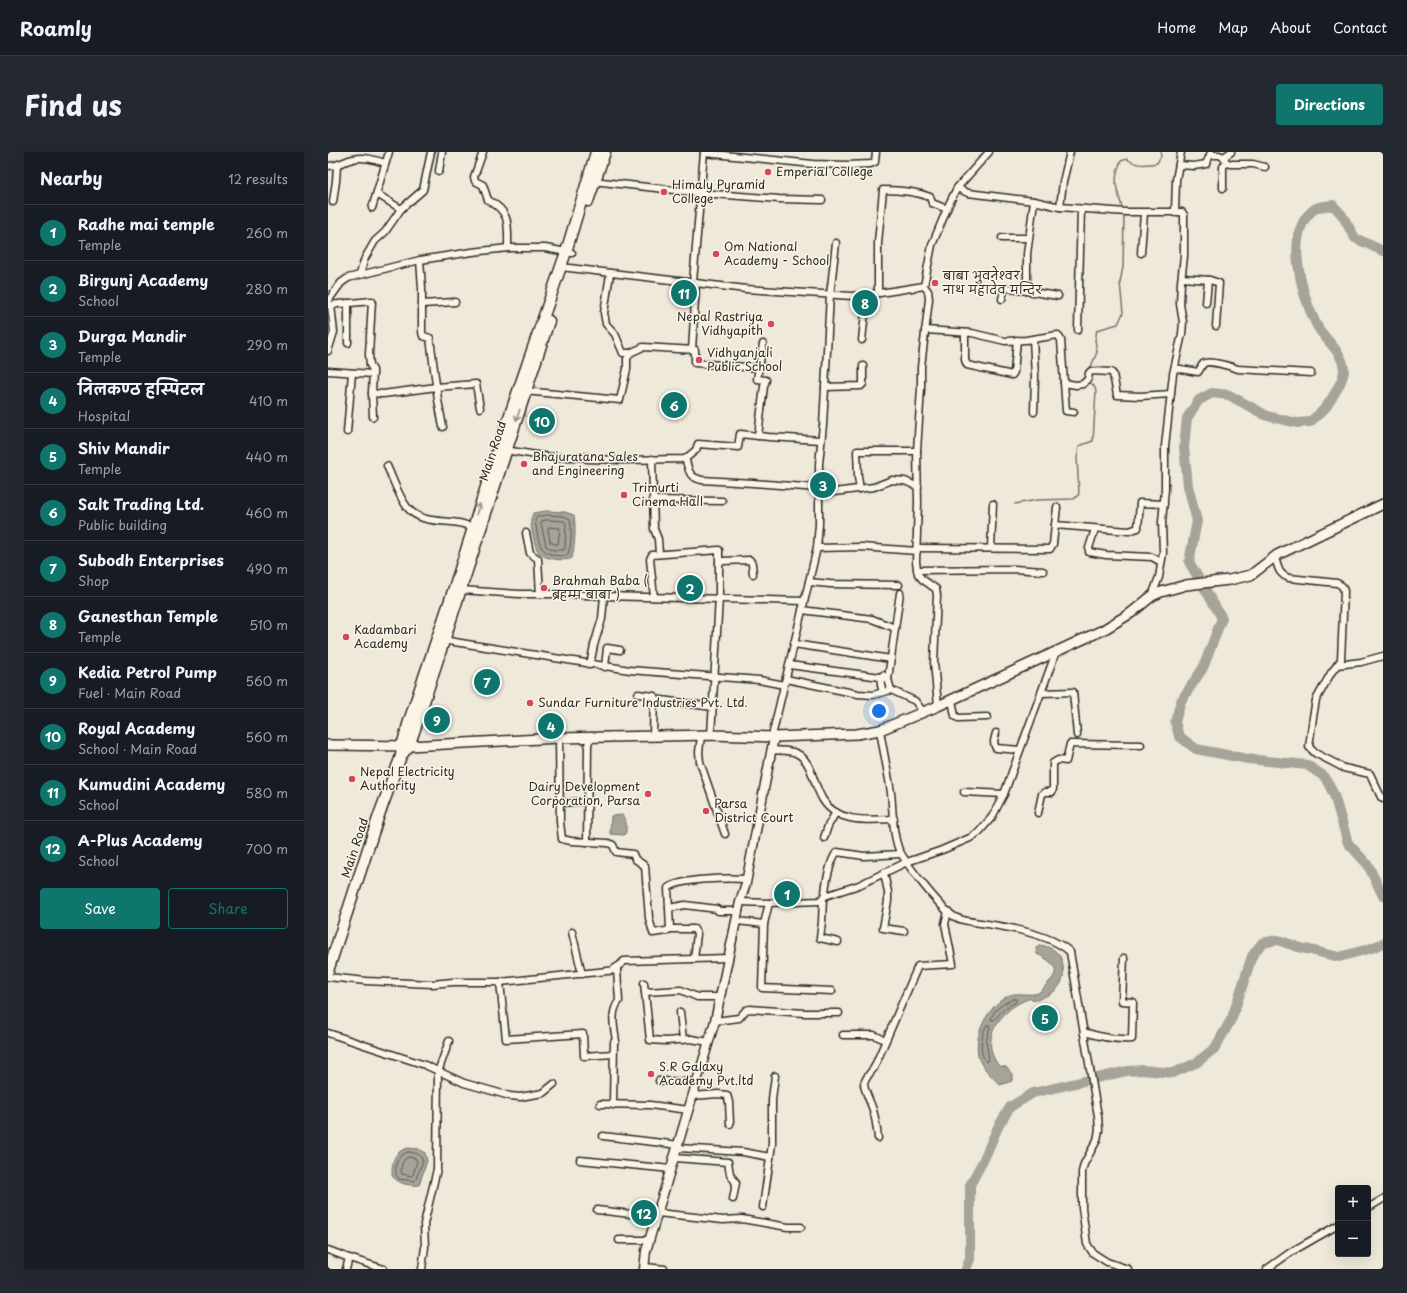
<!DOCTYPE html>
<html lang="en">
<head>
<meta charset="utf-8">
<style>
  :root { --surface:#171b24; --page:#242831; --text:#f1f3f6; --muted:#9ea1a6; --line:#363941; --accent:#0f766e }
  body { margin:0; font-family:"Playpen Sans","Playpen Sans Deva",sans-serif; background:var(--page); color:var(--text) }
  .controls { position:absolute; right:12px; bottom:12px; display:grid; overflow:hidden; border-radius:4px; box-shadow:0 4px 16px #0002 }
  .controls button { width:36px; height:36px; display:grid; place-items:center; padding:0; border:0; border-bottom:1px solid var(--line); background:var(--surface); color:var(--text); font:20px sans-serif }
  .you { position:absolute; left:551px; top:559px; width:14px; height:14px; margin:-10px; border:3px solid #fff; border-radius:50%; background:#1a73e8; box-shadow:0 0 0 6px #1a73e833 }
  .badge { display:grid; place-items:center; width:26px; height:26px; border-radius:50%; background:var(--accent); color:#fff; font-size:13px; font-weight:700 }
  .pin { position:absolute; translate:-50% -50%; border:2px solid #fff; box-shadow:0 1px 4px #0006 }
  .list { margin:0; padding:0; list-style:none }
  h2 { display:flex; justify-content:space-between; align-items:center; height:52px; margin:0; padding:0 16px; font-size:17px }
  h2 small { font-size:13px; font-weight:400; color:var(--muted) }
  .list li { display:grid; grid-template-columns:26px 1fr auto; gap:12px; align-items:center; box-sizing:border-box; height:56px; padding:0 16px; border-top:1px solid var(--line) }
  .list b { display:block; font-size:15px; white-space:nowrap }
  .list p { margin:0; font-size:13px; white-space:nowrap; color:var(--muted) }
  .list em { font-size:13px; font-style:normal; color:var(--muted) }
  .actions { display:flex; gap:8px; padding:12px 16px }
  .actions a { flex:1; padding:9px 0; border:1px solid var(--accent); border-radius:4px; text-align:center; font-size:14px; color:var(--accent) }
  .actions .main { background:var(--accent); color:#fff }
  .map { position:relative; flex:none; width:1055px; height:1117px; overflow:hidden; border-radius:4px }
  header { display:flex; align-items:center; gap:24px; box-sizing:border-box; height:56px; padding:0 20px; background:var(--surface); border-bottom:1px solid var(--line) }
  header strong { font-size:19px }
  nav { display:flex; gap:22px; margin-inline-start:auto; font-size:14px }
  .intro { display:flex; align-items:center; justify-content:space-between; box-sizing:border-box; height:96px; padding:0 24px }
  h1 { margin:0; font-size:28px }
  .button { padding:10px 18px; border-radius:4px; background:var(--accent); color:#fff; font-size:14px; font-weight:700 }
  main { display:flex; gap:24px; padding:0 24px }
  aside { flex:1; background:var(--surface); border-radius:4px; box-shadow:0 4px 16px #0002 }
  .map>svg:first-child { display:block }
  .water { fill:#a6a399; stroke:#75736d }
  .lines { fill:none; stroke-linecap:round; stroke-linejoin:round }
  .shore { stroke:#5c5b57; stroke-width:1 }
  .stream { stroke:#75736d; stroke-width:1.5 }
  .river { stroke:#a6a399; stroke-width:10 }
  .minor-casing { stroke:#2b2b2b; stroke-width:9 }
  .tertiary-casing { stroke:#2b2b2b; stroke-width:11 }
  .secondary-casing { stroke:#2b2b2b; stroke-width:12 }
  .primary-casing { stroke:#2b2b2b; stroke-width:13 }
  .minor { stroke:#fcf5e5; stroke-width:6 }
  .tertiary { stroke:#fcf5e5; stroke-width:8 }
  .secondary { stroke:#fcf5e5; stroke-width:9 }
  .primary { stroke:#fcf5e5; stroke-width:10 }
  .oneway { stroke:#949088 }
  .poi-dot { fill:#d1495b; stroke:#fcf5e5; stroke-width:1.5 }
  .labels { text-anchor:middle; stroke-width:3; stroke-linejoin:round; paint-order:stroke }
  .poi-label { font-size:12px; fill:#2b2b2b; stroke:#fcf5e5; text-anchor:start }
  .street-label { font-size:12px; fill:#2b2b2b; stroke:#fcf5e5 }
</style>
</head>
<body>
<header>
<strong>Roamly</strong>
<nav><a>Home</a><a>Map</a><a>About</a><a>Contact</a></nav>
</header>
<div class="intro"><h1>Find us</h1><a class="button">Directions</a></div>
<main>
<aside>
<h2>Nearby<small>12 results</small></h2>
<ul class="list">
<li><span class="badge">1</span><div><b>Radhe mai temple</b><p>Temple</p></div><em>260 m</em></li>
<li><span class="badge">2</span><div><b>Birgunj Academy</b><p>School</p></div><em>280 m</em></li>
<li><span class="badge">3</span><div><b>Durga Mandir</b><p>Temple</p></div><em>290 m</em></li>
<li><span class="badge">4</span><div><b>निलकण्ठ हस्पिटल</b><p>Hospital</p></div><em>410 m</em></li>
<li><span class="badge">5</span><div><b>Shiv Mandir</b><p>Temple</p></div><em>440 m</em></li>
<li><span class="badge">6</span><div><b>Salt Trading Ltd.</b><p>Public building</p></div><em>460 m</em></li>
<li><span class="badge">7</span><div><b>Subodh Enterprises</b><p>Shop</p></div><em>490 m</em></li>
<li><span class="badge">8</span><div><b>Ganesthan Temple</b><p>Temple</p></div><em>510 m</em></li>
<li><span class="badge">9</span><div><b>Kedia Petrol Pump</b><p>Fuel · Main Road</p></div><em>560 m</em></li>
<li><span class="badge">10</span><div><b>Royal Academy</b><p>School · Main Road</p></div><em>560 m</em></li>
<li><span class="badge">11</span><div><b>Kumudini Academy</b><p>School</p></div><em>580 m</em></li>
<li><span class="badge">12</span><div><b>A-Plus Academy</b><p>School</p></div><em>700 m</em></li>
</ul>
<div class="actions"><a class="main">Save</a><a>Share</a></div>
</aside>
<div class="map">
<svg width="1055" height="1117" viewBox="0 0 1055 1117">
  <rect width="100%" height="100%" fill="#efe9da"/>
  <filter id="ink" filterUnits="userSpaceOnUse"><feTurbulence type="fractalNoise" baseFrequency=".025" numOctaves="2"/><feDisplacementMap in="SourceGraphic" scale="8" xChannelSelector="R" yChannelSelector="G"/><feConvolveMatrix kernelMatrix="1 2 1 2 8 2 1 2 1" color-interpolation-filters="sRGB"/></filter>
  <g filter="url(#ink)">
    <g class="water">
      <path d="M218 359 237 360 246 363C248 377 247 392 244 406 237 410 217 407 211 401 207 396 202 373 203 367 203 366 205 362 205 361Z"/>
      <polygon points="294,663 298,669 298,680 296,683 282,682 283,664"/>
      <path d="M713 793C722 795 731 799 734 809 738 825 734 837 718 844 715 845 712 847 709 848 706 848 704 846 700 847 684 853 669 866 664 882 661 894 663 904 671 914L678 915 684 922V929L672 933C667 927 653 915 651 907 644 883 660 853 682 843 691 840 702 844 710 841 714 839 718 833 721 830 736 816 721 808 709 802L708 796Z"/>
      <path d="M80 996 91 997 97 1001 99 1009 91 1033C81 1034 71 1032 64 1024 64 1010 65 1000 80 996Z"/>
    </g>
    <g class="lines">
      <g class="shore">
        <path d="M219 363 236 364 242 367C244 377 244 394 239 404 209 404 211 392 207 367L209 365Z"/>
        <polygon points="219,368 236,369 238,371 237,395 236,398 225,398 218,394 213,371 214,369"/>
        <polygon points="221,375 232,376 230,392 227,392 222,390 220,377"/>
        <path d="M685 847H688V850L677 856 666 868H663C664 858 676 851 685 847Z"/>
        <path d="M659 873H661L662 875 658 889 661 908 659 910C650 903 653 882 659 873Z"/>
        <path d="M80 1000C87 1001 92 1001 95 1009L87 1029 71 1027 68 1022C67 1012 69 1003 80 1000Z"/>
        <path d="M81 1005 87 1006 89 1009 85 1023 84 1024 74 1022 73 1020C73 1014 74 1007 81 1005Z"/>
      </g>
      <g class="stream">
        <path d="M795 58C789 39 784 28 793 9L799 7C809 14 817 13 829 11L833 4V0"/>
        <polyline points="762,217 769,200 767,188 769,178 790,172 795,161 792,130 795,115 796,63"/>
        <polyline points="687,352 709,348 746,347 751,342 749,306 751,294 765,289 768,239 766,234 760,229"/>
      </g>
      <g class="river">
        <path d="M1055 99 1027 86 1014 63 1005 53C1000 54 992 54 988 56 954 78 974 143 988 172 996 188 1014 198 1016 217 1017 226 1003 248 998 255 993 261 987 265 982 270L969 271 939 264 901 243 884 241 871 248 859 266 856 295 860 334 869 369 861 410 894 466 875 516 853 549 847 570 851 584 868 597 920 607 979 613 997 625 1006 643 1020 691 1040 713 1055 744"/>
        <polyline points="638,1117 642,1107 642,1033 656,1007 670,975 682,955 705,941 799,919 815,918 845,921 868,911 887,896 904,866 924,804 934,791 950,788 970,795 1011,805 1044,796 1055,791"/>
      </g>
      <defs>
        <g id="minor">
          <path d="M155 0 146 25 147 29 155 33 160 48C183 60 180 73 180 96"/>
          <polyline points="883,0 882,3 891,3 896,5"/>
          <polyline points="903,0 896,5 898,10 902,12 925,12 937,15"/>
          <polyline points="376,1 485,12 519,13 542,12 547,10 548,0"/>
          <polyline points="851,13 866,14 878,12 882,3"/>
          <path d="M0 14C10 14 16 9 25 7 35 4 47 8 57 11"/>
          <polyline points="111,19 114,0"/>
          <polyline points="265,29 373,41 451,47 494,48"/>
          <polyline points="629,36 640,41 706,49 732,55 798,60 854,60 856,63 856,104 853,130 852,152 855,170 854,182 845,222 837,294 837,337 834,370 835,401 831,425 824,444"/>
          <polyline points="895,36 895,15 898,10"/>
          <polyline points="49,42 73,57"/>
          <polyline points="5,50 8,29 9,14"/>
          <polyline points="732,55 735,30 742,0"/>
          <polyline points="44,56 61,0"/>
          <polyline points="847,61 848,28 853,0"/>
          <polyline points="674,86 701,86"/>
          <polyline points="813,101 816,61"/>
          <polyline points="92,108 94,136 94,180 95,184 102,186 110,248 115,275"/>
          <polyline points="233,115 418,137 524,144 539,143 596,134"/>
          <polyline points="32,122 37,106 47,89 57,80 73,57 95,38 103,0"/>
          <polyline points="282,122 276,161 278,172 287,182 295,201 302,201"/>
          <polyline points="854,126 882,128 891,131 888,174"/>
          <polyline points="365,130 376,0"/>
          <polyline points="699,139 699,102 706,49"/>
          <path d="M550 141V91L555 38C571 38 587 39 602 45L604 51 619 57"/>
          <polyline points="674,147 676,138 680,136 730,144"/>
          <polyline points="0,149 13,131 20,126 92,108 144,100 180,96 217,96 244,101"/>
          <polyline points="878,151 880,128"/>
          <polyline points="94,152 127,150"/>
          <polyline points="0,153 44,149 41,202 42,213 45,218 44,241 55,242 108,235 148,232 152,256"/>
          <polyline points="597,178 644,181 677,189 698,188 730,183 733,188 738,259 746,260"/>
          <polyline points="750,178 753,57"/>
          <polyline points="637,181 637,208 639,213 684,223 686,220 689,188"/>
          <polyline points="705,187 707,224 706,260"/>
          <polyline points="534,188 539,143"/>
          <polyline points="20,191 20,151"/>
          <polyline points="364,198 368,131"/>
          <polyline points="0,199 6,180 3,153"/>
          <path d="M847 216 870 220C872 218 873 214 875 212 880 207 904 215 910 217L983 221"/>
          <polyline points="0,219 45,222"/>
          <polyline points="736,231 748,233 755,232 760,227 761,221 763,219 783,220 785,222 789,243 812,244 843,242"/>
          <polyline points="497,235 533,234 535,232 535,214"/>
          <polyline points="196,239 292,248 299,217 299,207 302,201 315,195 367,198 367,211 431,216"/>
          <polyline points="44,241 45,265"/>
          <polyline points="19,280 24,221"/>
          <polyline points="430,284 436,234 438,228 429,227 435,192"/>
          <polyline points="177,298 221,305 260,305 259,307 295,308 357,307 368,298 370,292 410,295 412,282 441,285 493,288"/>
          <polyline points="324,307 326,377 330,387 331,402"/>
          <path d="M357 307C362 318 359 325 374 328L425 331 490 336"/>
          <path d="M59 314C65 327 70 343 79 355 91 371 113 368 131 371 137 372 142 375 148 377"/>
          <polyline points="532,337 530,325 529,299 589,299"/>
          <polyline points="490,342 546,335 564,328 577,329 590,335"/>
          <polyline points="326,348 394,349"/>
          <polyline points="727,373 801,379 810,376 812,351 836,352"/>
          <polyline points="767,377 761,396 761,400 778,403 824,405 833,410"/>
          <polyline points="198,381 202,401 210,407 212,442"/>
          <polyline points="489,396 533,395 589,399"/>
          <polyline points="589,396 722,397 725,392 729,355"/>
          <polyline points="663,396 665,352"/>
          <path d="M947 405C950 415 950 422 961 426L1009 431 1014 434 1016 439 1013 508 1003 521 988 548 985 565 981 595 987 601 1016 616 1042 622 1053 645 1055 647"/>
          <polyline points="391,410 395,409 422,408 424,412 425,422"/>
          <polyline points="589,418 686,417 715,419"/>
          <polyline points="481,430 502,432 571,433"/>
          <polyline points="133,438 191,442 238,442 276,444 476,449"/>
          <polyline points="326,445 322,407 324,403 391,398 391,446 383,583"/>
          <polyline points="474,458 544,467 567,476"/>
          <polyline points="114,488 302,518 431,528 456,533"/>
          <polyline points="466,492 563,507"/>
          <polyline points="262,513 266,493 274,467 276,444"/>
          <polyline points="461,513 553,525 560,527"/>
          <polyline points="1009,513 1033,510 1055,504"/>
          <polyline points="277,515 279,496 292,498"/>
          <path d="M555 523C551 528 553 534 555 540"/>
          <polyline points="458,527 530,542 545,543 563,538 587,549 596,561"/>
          <polyline points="563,538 560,527 572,441"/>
          <polyline points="714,541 745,540 749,583"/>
          <polyline points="310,542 326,544 325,584"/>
          <polyline points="326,547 385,555"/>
          <polyline points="624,548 627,564 630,566 659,565"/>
          <polyline points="610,554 606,510 609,443 608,437 594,427 590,422 588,410 590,351 589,299 593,236 593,215 601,147 600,139 596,134 604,93 621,52 629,36 661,0"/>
          <path d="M552 578C555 598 560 619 563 641 565 657 564 676 569 692 572 706 614 758 627 765 634 769 645 770 653 771 679 775 723 782 742 800L770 964 771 978 769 988 756 1012 754 1020V1056L759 1092 765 1101 779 1110 800 1117"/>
          <path d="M668 581C667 586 664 591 668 596L692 598"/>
          <polyline points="373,584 371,600 372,610 397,682"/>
          <polyline points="444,584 489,396 491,372 491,312 495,273 502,143 508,91"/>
          <polyline points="231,586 232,670 234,687 243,689 280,691 285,693 288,700 305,702 307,707 317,714 321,766 325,781 338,779 342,777"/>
          <path d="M443 598C451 599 461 598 468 601 477 605 481 613 484 622 487 630 490 640 495 648 510 672 542 668 566 667"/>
          <polyline points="636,640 676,642"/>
          <polyline points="232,651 259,649"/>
          <polyline points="710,661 714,642 717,640 724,640 725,637 725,611 730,608 738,609 742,592 813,593"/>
          <polyline points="496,686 500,674 508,660"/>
          <polyline points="259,690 260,593 262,586"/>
          <polyline points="556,721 560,740 560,749 555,776 576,779"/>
          <path d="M497 744C497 733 502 708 509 700L536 704 573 702"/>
          <polyline points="495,746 494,770 492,786 510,790"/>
          <polyline points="412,750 441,751 491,749 497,744 531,733 579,710 614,698 642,686 651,680 664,665 676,642 728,500"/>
          <polyline points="441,751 436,772 434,836 504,839"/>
          <polyline points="341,756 357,753 389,757 390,759 411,759"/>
          <polyline points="409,769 436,772"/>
          <polyline points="244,780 254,822"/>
          <path d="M366 807 369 782 366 777H342L340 736C353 726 401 726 419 727"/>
          <polyline points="0,825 38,829 104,832 125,830 172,830 289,818 287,816 292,813 296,809 400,806"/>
          <polyline points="172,830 178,887 255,882 256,904 285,902"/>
          <polyline points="316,831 322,888 338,889 363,887 381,890"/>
          <polyline points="317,840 353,838 369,845 392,845"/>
          <polyline points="352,860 355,888"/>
          <polyline points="387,869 411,866 418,858 422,857 476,861 511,861"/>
          <path d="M756 880C772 885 788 888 804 887L805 850 794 849 796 806"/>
          <polyline points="0,881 97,913 136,931 182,944 192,945 215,941 226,932"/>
          <polyline points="515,883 546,883 557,888"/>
          <polyline points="331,929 369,930"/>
          <polyline points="365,944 390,942 399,943 401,950 402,972"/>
          <polyline points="272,952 322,953 361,958"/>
          <path d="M285 953 286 890 288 889C286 876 282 860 291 849L289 818"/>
          <polyline points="275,984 351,993"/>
          <path d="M550 986C549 977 548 968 545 958 543 951 536 938 536 932 537 926 542 921 546 916L590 814 625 812 617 772 620 759"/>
          <polyline points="350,996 415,1000 442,1005"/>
          <polyline points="347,1006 400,1010 402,1022 408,1031 405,1047"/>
          <polyline points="252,1008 343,1017"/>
          <polyline points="435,1055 444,992 444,947 447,924"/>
          <polyline points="1040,1056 1055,1047"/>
          <polyline points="269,1058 328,1065"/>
          <polyline points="330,1061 395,1068 414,1067 460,1075 473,1075"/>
          <polyline points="291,1088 322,1088"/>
          <polyline points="0,1098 21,1106 18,1117"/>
          <polyline points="21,1106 56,1117"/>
          <polyline points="317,1115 337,1117"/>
          <polyline points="94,1117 97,1095 96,1072 109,1017 110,920 121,889"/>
          <polyline points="939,1117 963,1100 1010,1073"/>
        </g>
        <polyline id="tertiary" points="316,1117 318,1099 387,869 412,750 418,731 446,585"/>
        <polyline id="secondary" points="0,593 81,594 231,586 383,583 446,585 529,582 552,578 610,554 775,478 803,461 824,444 833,440 858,433 901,428 923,423 949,403 1055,352"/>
        <g id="primary">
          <polyline points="260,49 277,0"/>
          <polyline points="73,604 81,594 89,571 221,169"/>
          <polyline points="0,819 51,663 73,604 74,594 81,569 126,436 170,297 238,100 268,0"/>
        </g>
      </defs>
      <use href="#minor" class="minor-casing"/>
      <use href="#tertiary" class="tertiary-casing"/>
      <use href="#secondary" class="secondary-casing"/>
      <use href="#primary" class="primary-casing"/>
      <use href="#minor" class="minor"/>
      <use href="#tertiary" class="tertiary"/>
      <use href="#secondary" class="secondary"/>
      <use href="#primary" class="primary"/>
    </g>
    <defs><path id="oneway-shaft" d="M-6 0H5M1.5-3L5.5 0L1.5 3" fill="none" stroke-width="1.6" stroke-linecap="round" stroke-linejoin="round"/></defs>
    <g class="oneway">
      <use href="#oneway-shaft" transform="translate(190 263) rotate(108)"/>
      <use href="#oneway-shaft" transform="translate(150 357) rotate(-72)"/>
    </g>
  </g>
  <g class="poi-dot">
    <circle cx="440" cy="20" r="4"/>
    <circle cx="336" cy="40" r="4"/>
    <circle cx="388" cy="102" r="4"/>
    <circle cx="607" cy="131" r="4"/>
    <circle cx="443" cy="172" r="4"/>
    <circle cx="371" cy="208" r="4"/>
    <circle cx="196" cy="312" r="4"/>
    <circle cx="296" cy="343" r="4"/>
    <circle cx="216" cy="436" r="4"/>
    <circle cx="18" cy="485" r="4"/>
    <circle cx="202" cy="551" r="4"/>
    <circle cx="24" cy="627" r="4"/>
    <circle cx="320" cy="642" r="4"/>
    <circle cx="378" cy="659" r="4"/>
    <circle cx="323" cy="922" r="4"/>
  </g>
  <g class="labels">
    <g class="poi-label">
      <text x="448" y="24">Emperial College</text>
      <text x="344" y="37">Himaly Pyramid<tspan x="344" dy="14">College</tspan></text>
      <text x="396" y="99">Om National<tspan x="396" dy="14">Academy - School</tspan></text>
      <text x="615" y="128">बाबा भुवनेश्वर<tspan x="615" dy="14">नाथ महादेव मन्दिर</tspan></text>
      <text x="435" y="169" text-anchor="end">Nepal Rastriya<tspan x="435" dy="14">Vidhyapith</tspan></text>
      <text x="379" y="205">Vidhyanjali<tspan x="379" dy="14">Public School</tspan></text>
      <text x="204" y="309">Bhajuratana Sales<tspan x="204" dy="14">and Engineering</tspan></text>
      <text x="304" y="340">Trimurti<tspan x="304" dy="14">Cinema Hall</tspan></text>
      <text x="224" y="433">Brahmah Baba (<tspan x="224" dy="14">ब्रहम्म बाबा )</tspan></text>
      <text x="26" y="482">Kadambari<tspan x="26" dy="14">Academy</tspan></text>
      <text x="210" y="555">Sundar Furniture Industries Pvt. Ltd.</text>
      <text x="32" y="624">Nepal Electricity<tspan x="32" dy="14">Authority</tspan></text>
      <text x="312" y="639" text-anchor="end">Dairy Development<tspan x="312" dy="14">Corporation, Parsa</tspan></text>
      <text x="386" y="656">Parsa<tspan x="386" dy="14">District Court</tspan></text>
      <text x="331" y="919">S.R Galaxy<tspan x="331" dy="14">Academy Pvt.ltd</tspan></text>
    </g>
    <g class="street-label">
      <text transform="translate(165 299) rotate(-72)" y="4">Main Road</text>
      <text transform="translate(27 696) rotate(-72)" y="4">Main Road</text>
    </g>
  </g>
</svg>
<div class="controls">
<button>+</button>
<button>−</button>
</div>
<div class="you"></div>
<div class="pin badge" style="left:459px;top:742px">1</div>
<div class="pin badge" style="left:362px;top:436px">2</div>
<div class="pin badge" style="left:495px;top:333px">3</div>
<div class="pin badge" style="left:223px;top:574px">4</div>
<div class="pin badge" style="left:717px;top:866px">5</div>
<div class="pin badge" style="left:346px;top:253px">6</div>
<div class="pin badge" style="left:159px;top:530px">7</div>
<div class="pin badge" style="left:537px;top:151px">8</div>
<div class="pin badge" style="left:109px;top:568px">9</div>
<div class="pin badge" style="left:214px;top:269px">10</div>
<div class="pin badge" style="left:356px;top:141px">11</div>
<div class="pin badge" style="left:316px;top:1061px">12</div>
</div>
</main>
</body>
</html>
